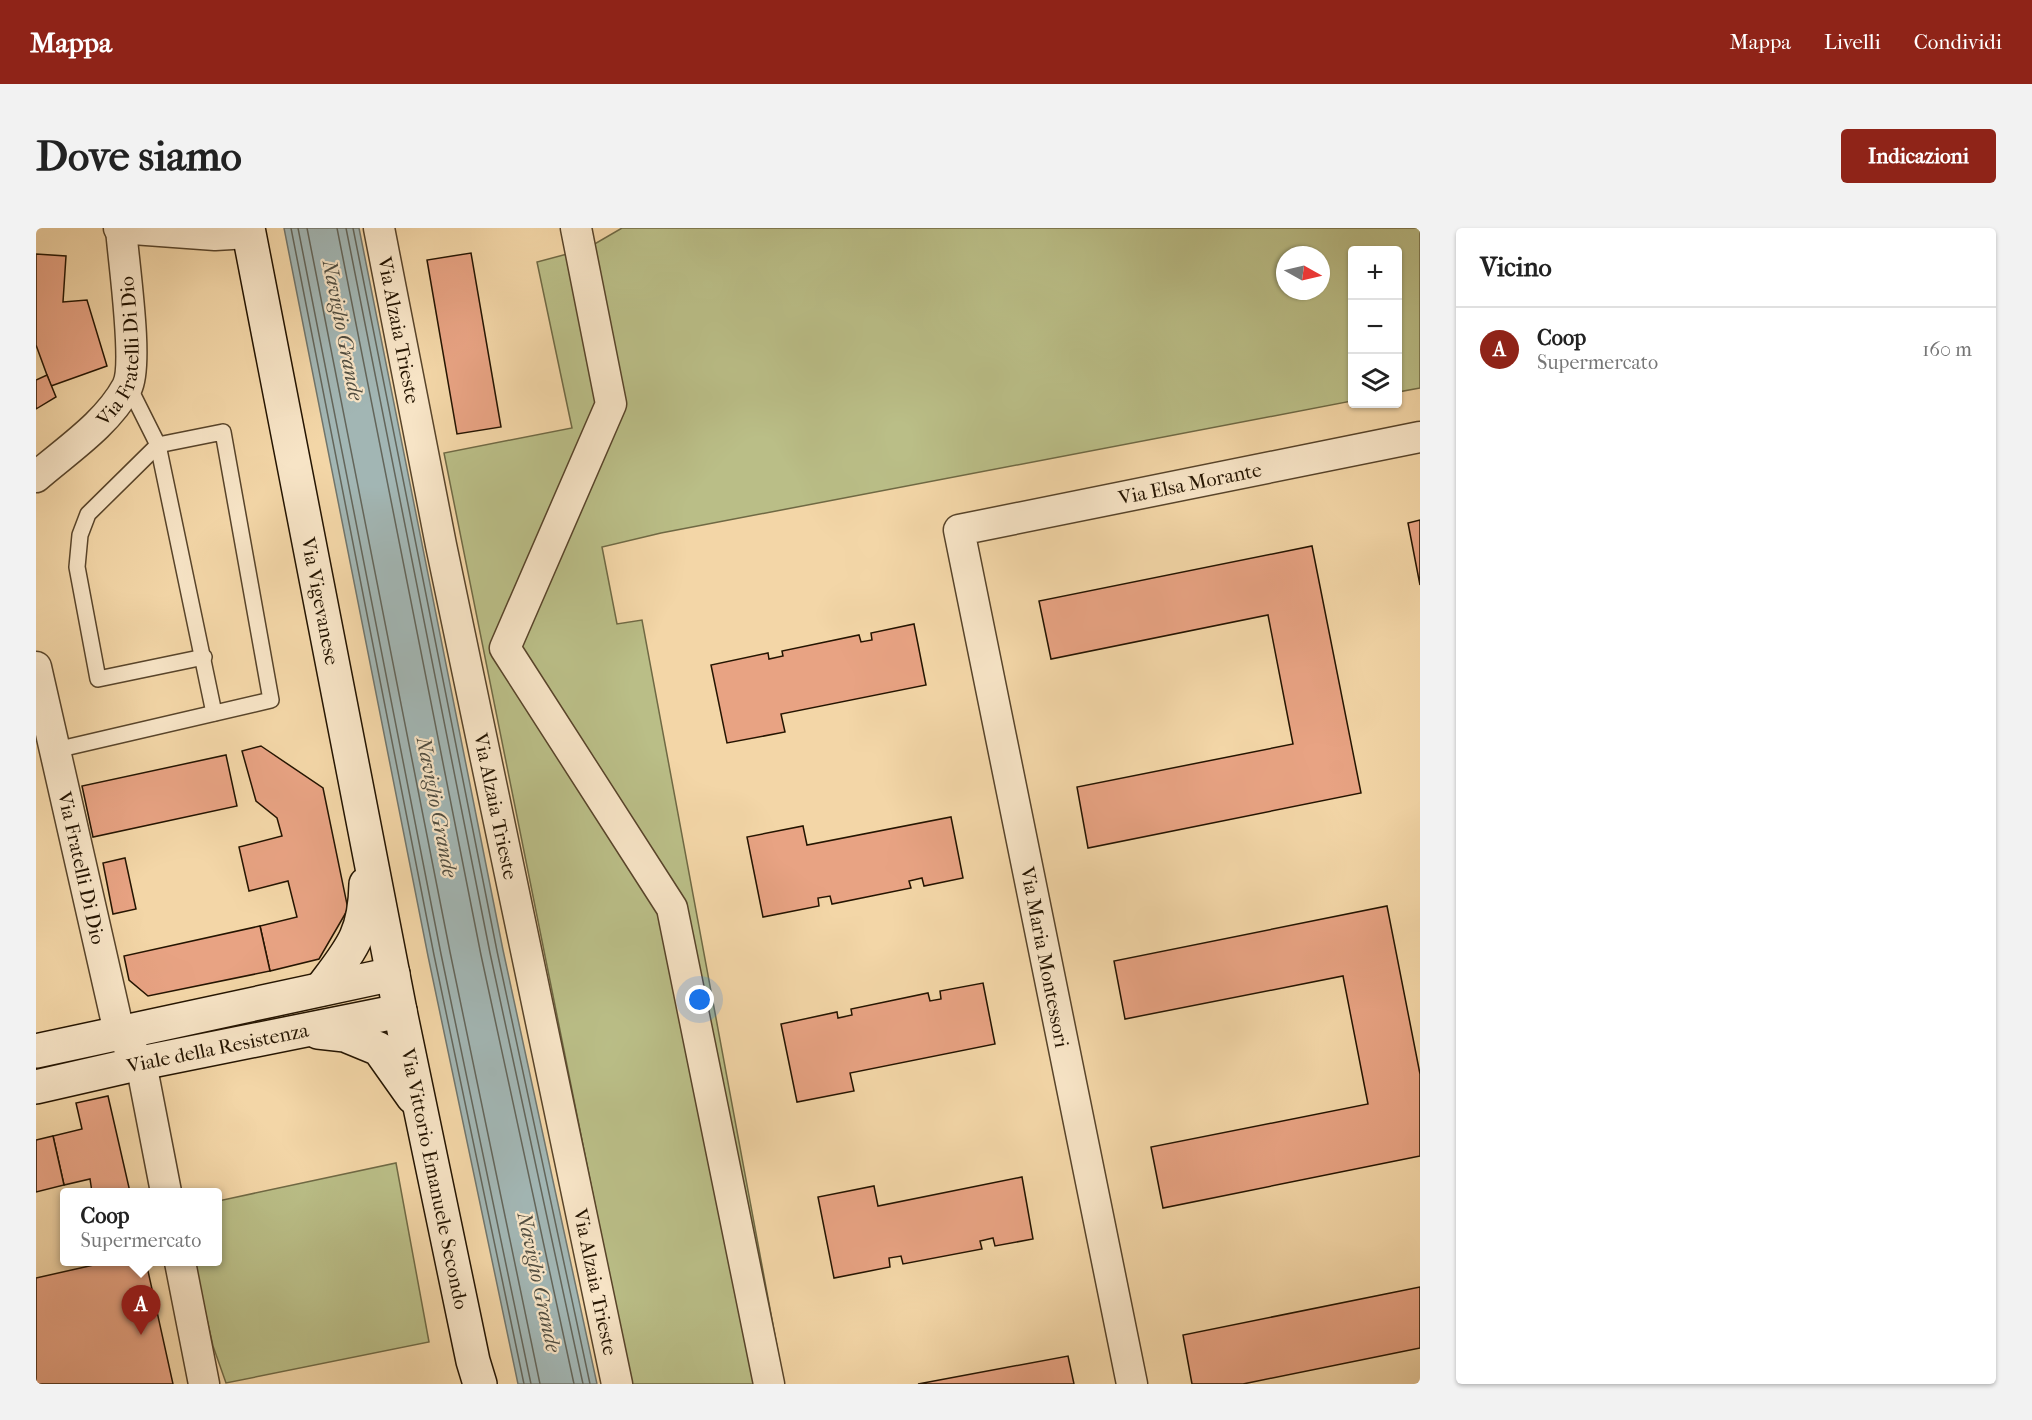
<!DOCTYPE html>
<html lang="it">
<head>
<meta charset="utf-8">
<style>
  :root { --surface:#fff; --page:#f2f2f2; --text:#222; --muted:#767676; --line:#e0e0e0; --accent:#8f2418 }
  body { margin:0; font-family:"IM FELL French Canon",serif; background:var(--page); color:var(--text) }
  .controls { position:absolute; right:18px; top:18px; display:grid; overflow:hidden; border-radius:6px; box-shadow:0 2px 4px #0004 }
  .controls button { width:54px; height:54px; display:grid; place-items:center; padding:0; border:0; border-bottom:2px solid var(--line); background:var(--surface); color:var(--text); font:30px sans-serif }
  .compass { position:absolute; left:1240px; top:18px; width:54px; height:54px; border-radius:50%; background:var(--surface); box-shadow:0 2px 4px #0004; rotate:98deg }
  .you { position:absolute; left:664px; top:772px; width:21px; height:21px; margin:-15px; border:4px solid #fff; border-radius:50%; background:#1a73e8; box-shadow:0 0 0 9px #1a73e833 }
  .badge { display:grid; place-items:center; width:39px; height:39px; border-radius:50%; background:var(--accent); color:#fff; font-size:20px; font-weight:700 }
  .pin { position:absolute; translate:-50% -50px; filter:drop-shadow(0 2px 3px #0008) }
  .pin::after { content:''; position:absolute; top:32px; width:21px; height:18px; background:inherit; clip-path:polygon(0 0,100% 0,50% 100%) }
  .popup { position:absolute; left:24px; top:960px; width:162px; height:78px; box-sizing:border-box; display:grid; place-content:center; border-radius:6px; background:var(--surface); filter:drop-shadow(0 2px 4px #0005); font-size:20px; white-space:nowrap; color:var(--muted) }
  .popup b { font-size:22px; color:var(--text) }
  .popup::after { content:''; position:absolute; left:50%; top:100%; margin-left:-12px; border:12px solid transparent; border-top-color:var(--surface) }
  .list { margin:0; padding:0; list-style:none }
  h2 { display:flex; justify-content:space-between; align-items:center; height:78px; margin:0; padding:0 24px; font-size:26px }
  h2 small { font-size:20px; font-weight:400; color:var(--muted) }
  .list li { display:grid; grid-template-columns:39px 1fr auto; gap:18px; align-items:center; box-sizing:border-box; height:84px; padding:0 24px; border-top:2px solid var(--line) }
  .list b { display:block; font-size:22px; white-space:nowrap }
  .list p { margin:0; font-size:20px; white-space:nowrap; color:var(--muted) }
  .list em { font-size:20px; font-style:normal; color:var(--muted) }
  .icon { flex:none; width:33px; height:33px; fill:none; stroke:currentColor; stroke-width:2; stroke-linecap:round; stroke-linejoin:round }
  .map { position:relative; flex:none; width:1384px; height:1156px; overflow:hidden; border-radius:6px }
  header { display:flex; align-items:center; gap:36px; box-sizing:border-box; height:84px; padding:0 30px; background:var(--accent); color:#fff }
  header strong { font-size:28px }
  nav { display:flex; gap:33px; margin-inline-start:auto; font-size:21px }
  .intro { display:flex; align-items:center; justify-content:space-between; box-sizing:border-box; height:144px; padding:0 36px }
  h1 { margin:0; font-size:42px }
  .button { padding:15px 27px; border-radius:6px; background:var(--accent); color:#fff; font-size:21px; font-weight:700 }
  main { display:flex; gap:36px; padding:0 36px }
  aside { flex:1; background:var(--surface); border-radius:6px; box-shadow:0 2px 4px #0004 }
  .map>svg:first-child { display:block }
  .green { fill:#babe87; stroke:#6f6944; stroke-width:1.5; fill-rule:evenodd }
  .water { fill:#a2b6b4; stroke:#70756c; stroke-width:1.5 }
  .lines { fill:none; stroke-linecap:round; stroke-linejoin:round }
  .shore { stroke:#63655a; stroke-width:1.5 }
  .building { fill:#e8a383; stroke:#241401; stroke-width:1.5 }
  .lane-casing { stroke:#58442a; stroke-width:18 }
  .street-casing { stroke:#58442a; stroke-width:33 }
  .secondary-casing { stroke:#241401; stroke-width:36 }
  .lane { stroke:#f7e4c6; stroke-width:15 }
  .street { stroke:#f7e4c6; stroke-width:30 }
  .secondary { stroke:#f7e4c6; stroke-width:33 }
  .labels { text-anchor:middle; stroke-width:4.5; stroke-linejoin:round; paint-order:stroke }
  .street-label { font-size:20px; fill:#241401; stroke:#f7e4c6 }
  .water-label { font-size:21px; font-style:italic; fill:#504d40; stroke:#f7e4c6 }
</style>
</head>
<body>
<header>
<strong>Mappa</strong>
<nav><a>Mappa</a><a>Livelli</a><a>Condividi</a></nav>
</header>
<div class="intro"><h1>Dove siamo</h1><a class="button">Indicazioni</a></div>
<main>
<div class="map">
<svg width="1384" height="1156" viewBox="0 0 1384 1156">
  <rect width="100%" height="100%" fill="#f3d6a7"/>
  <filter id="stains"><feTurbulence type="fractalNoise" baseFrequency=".00333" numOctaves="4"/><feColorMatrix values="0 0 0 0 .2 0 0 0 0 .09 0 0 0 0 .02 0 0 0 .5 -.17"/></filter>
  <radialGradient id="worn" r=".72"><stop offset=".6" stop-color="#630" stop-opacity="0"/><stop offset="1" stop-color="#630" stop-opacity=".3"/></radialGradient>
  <g class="green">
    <path d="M586 0H1384V160L1362 164V22H1316V173L625 305 566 319 581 396 606 392 748 1156H595L408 225 536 200 501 34 550 21ZM1249 27H1285V63H1249Z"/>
    <polygon points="360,935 393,1114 190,1155 177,1118 158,1034 182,1034 182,973"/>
  </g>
  <polygon class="water" points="248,0 323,0 467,722 561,1156 482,1156 392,728"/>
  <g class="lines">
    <g class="shore">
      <polyline points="255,0 398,727 488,1156"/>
      <polyline points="262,0 405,726 495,1156"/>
      <polyline points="271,0 414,724 504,1156"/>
      <polyline points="301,0 445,727 538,1156"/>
      <polyline points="310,0 454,725 547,1156"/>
      <polyline points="317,0 461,723 554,1156"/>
    </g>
  </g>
  <g class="building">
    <polygon points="435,25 465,199 421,206 391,32"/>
    <polygon points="0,26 30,28 27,74 51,72 71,138 15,158 0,117"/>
    <polygon points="11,147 20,169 0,181 0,152"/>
    <polygon points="1384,292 1384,357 1372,295"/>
    <polygon points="1276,318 1325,565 1052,620 1041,559 1257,516 1232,387 1015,431 1003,373"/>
    <polygon points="878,396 890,457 745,486 749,504 691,515 675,437 732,425 733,431 747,428 746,423 823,407 825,414 836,412 835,405"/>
    <polygon points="225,518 287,560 312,681 283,731 234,743 224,698 261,689 252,653 213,663 203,619 246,608 241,590 220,573 206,523"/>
    <polygon points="190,527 201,578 57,609 46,558"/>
    <polygon points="915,589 927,650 888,658 886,650 873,653 875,660 796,676 794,668 782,670 783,678 727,689 711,609 767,598 771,617"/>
    <polygon points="89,630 100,681 77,686 67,635"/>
    <polygon points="1351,678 1384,846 1384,928 1127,980 1115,919 1332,876 1307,748 1089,791 1078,733"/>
    <polygon points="224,698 234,743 112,768 93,752 88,728"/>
    <polygon points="947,755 959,816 814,845 818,863 761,874 745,796 801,784 802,790 816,787 815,781 892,765 894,773 905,771 904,763"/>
    <polygon points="72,868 94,964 56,964 54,951 28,957 17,908 46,901 40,875"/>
    <polygon points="17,908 28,957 0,964 0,912"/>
    <polygon points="986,949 997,1011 959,1018 957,1010 944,1013 946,1021 867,1036 865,1028 853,1030 854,1039 798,1050 782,969 838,958 842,978"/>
    <polygon points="71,1034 110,1034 137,1156 0,1156 0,1050"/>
    <polygon points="1384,1059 1384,1120 1207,1156 1156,1156 1147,1107"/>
    <polygon points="1032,1128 1038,1156 882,1156"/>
  </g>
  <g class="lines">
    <defs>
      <g id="lane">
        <polyline points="92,157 122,217 178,485"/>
        <polyline points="20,522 235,472 187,204 122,217 52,286 44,307 41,339 62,451 168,429"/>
      </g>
      <g id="street">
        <polyline points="83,0 179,7 213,5"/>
        <path id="s1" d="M343 0 405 317 581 1156"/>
        <polyline points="540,0 575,176 469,420 636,680 733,1156"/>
        <path id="s2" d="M0 249C31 222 71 196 91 159 103 136 87 31 85 0"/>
        <path id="s3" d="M0 439 83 804 105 835 130 964"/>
        <polyline points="144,1034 168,1156"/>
        <path id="s4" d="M1096 1156 923 302 1384 209"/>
      </g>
      <g id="secondary">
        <path id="s5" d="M212 0 364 783 437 1133 444 1156"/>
        <path d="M285 761C314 722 329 708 330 656"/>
        <polyline points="282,804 309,807 343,821 377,869"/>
        <polyline points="0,823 357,746"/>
        <path id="s6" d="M0 859 105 835 364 783"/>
      </g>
    </defs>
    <use href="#lane" class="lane-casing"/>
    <use href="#street" class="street-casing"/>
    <use href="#secondary" class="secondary-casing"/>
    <use href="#lane" class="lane"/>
    <use href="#street" class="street"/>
    <use href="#secondary" class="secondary"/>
  </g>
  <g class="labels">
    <g class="street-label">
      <text dy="7" stroke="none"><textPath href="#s1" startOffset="104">Via Alzaia Trieste</textPath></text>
      <text dy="7" stroke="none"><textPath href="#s2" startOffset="162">Via Fratelli Di Dio</textPath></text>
      <text dy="7" stroke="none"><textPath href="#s4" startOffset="1107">Via Elsa Morante</textPath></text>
      <text dy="7" stroke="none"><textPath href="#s5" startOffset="380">Via Vigevanese</textPath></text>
      <text dy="7" stroke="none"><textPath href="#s1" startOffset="590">Via Alzaia Trieste</textPath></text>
      <text dy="7" stroke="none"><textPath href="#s3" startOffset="206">Via Fratelli Di Dio</textPath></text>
      <text transform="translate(1009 729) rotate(79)" y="7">Via Maria Montessori</text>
      <text dy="7" stroke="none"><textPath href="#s6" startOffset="186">Viale della Resistenza</textPath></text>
      <text dy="7" stroke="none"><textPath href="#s5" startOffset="969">Via Vittorio Emanuele Secondo</textPath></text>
      <text dy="7" stroke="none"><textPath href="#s1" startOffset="1076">Via Alzaia Trieste</textPath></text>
    </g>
    <g class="water-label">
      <text transform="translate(307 102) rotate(79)" y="7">Naviglio Grande</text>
      <text transform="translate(401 579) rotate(79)" y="7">Naviglio Grande</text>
      <text transform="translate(503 1054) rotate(78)" y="7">Naviglio Grande</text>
    </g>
  </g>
  <rect width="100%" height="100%" filter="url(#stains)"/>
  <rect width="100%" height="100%" fill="url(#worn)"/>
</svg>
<div class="controls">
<button>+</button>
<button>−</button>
<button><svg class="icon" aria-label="layers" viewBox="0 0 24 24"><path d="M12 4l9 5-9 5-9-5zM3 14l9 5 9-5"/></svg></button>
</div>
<svg class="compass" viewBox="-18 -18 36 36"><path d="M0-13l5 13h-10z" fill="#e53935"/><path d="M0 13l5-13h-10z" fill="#767676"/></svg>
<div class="you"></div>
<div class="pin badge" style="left:105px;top:1107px">A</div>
<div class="popup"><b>Coop</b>Supermercato</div>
</div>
<aside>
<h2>Vicino<small></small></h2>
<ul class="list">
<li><span class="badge">A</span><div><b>Coop</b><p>Supermercato</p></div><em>160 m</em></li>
</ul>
</aside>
</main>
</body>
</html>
